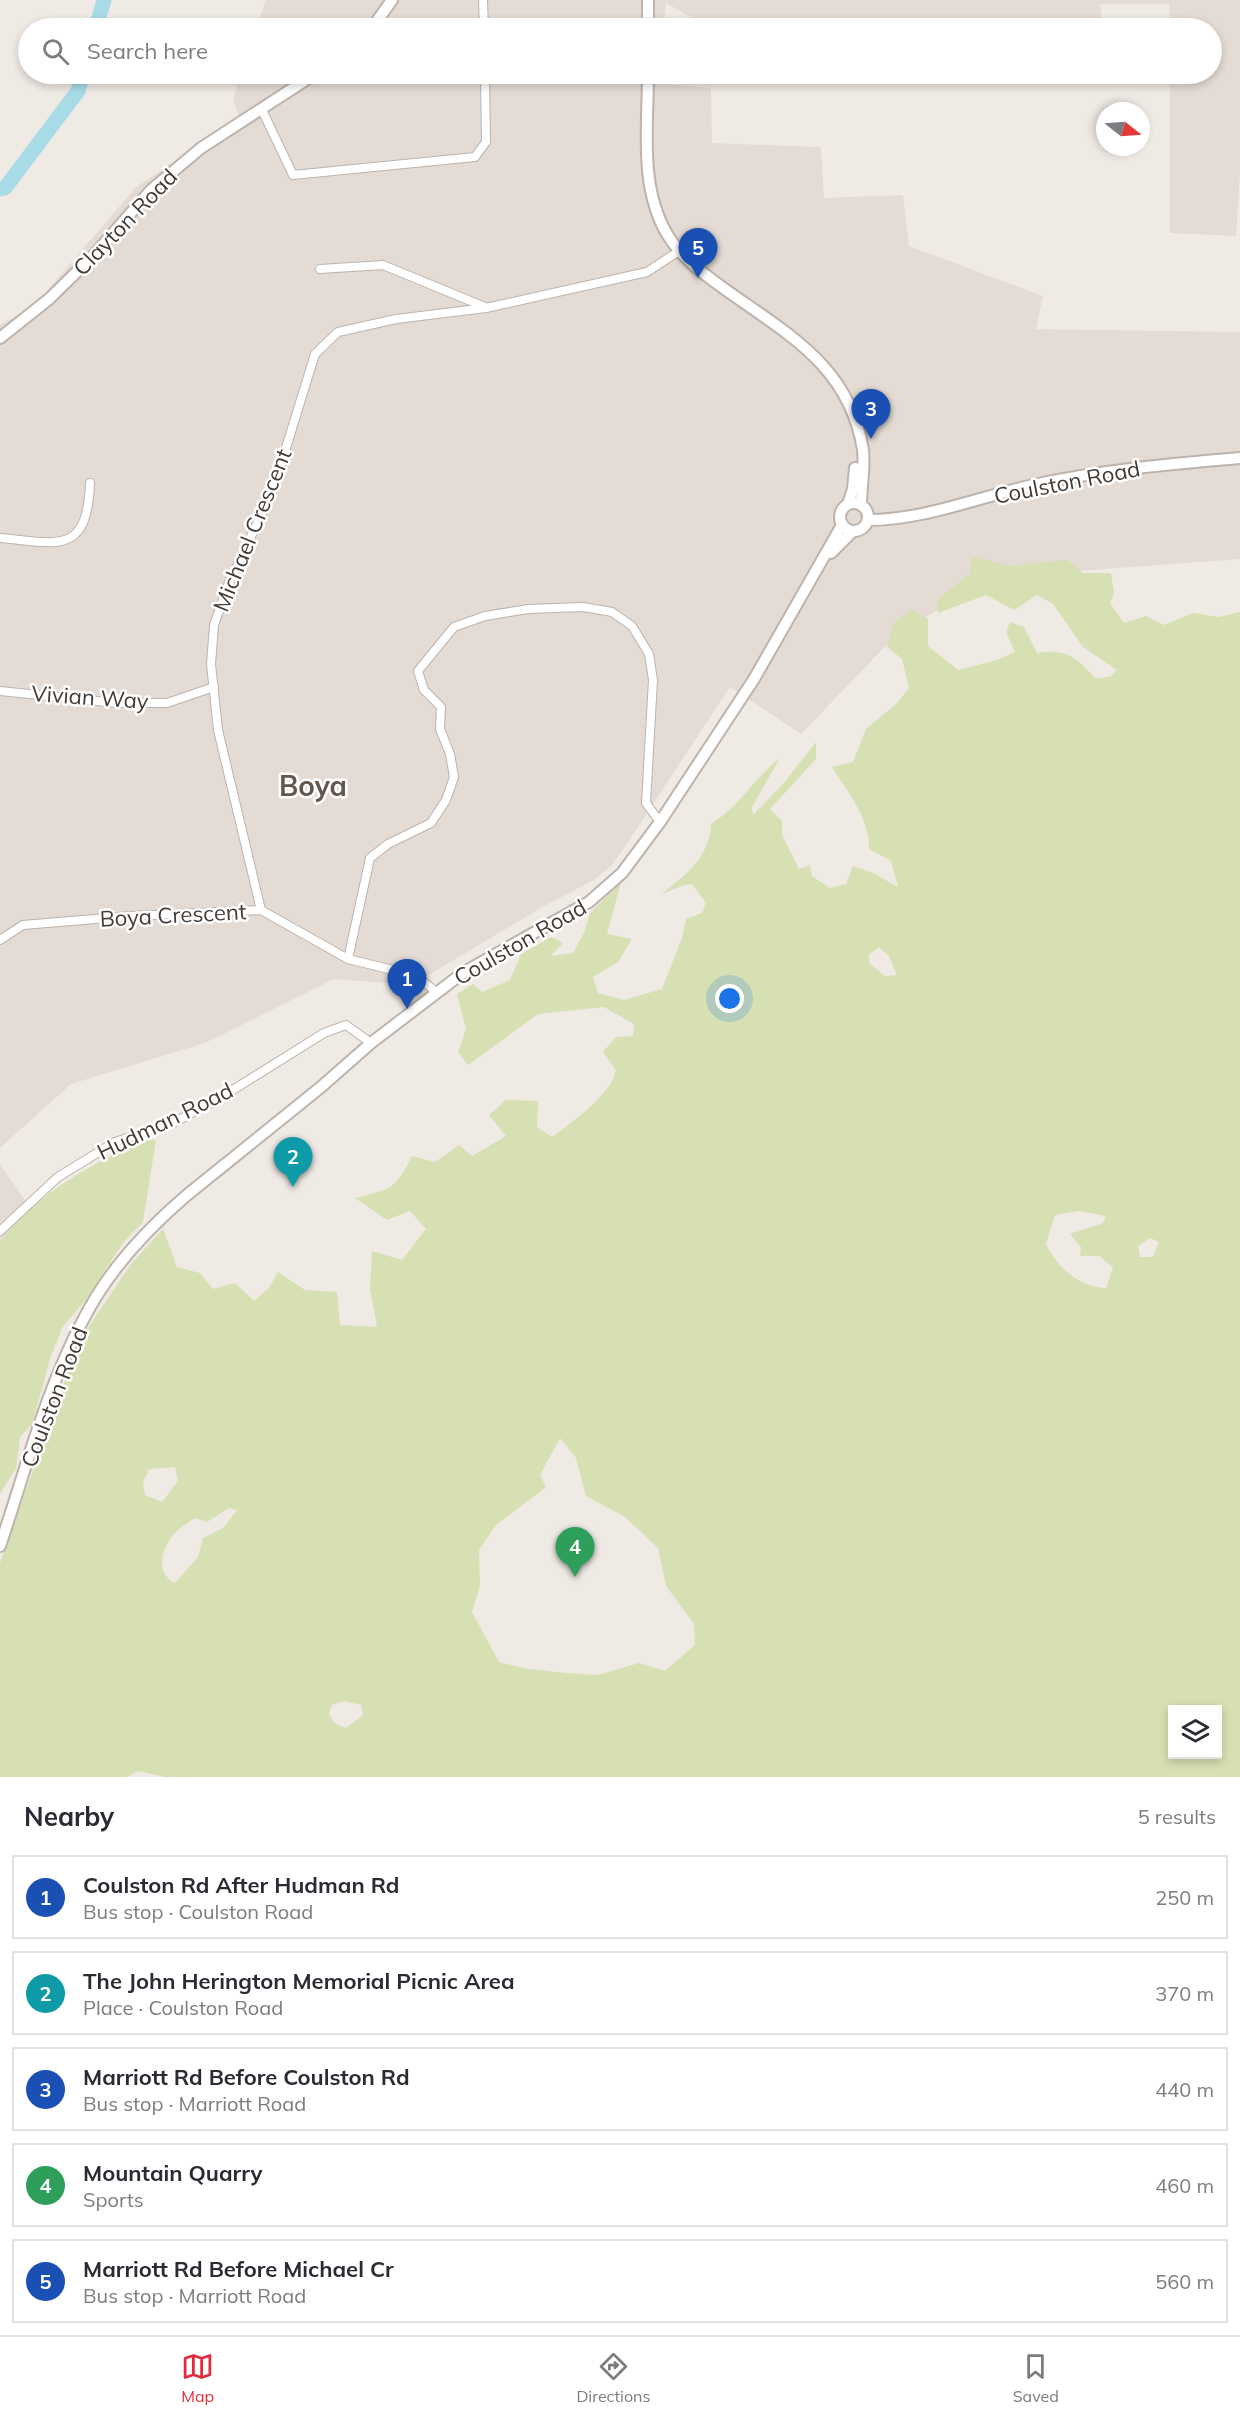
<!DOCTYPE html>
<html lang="en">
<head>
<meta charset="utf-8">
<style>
  :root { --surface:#fff; --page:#f2f2f3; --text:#2b2b33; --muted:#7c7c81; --line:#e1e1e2; --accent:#e12b3c }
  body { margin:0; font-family:Mulish,sans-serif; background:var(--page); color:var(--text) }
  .controls { position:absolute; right:18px; bottom:18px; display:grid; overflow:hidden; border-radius:0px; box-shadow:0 3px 9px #0003 }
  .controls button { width:54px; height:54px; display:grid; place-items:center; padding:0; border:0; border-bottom:2px solid var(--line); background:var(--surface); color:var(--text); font:30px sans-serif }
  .compass { position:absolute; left:1096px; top:102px; width:54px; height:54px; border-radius:50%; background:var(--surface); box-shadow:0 3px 9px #0003; rotate:107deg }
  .you { position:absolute; left:730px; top:999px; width:21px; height:21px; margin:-15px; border:4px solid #fff; border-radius:50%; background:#1a73e8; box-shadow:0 0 0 9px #1a73e833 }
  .badge { display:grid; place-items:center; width:39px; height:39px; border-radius:50%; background:var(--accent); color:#fff; font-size:20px; font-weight:700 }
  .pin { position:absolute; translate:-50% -50px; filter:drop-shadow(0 2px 3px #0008) }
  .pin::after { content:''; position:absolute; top:32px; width:21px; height:18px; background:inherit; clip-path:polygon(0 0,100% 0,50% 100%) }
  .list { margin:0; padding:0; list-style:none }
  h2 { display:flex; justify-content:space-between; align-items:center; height:78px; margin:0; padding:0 24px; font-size:26px }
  h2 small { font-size:20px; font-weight:400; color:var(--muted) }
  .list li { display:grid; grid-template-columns:39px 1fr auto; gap:18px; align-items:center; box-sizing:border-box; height:84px; margin:0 12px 12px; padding:0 12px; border:2px solid var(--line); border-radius:0px }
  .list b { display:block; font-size:22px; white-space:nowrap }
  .list p { margin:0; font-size:20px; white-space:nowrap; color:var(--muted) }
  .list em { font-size:20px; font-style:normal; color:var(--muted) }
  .icon { flex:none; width:33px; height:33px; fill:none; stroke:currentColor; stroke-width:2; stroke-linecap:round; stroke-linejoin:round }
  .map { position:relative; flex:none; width:1240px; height:1777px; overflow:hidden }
  .search { position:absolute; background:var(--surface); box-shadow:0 3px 9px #0003; left:18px; right:18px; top:18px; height:66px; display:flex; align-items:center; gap:15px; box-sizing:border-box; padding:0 21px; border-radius:33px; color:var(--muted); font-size:22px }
  .sheet { height:558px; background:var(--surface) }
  nav { display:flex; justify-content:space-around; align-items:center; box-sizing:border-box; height:84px; border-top:2px solid var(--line); background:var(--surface); font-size:16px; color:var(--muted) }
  nav a { display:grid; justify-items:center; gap:3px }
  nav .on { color:var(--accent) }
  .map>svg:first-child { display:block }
  .residential { fill:#e4dbd4 }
  .green { fill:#d7e0b2; fill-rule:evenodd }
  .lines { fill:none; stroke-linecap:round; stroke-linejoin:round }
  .river { stroke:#a7dce7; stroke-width:15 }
  .minor-casing { stroke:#bdb3ac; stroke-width:10 }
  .tertiary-casing { stroke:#bdb3ac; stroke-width:14 }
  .minor { stroke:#fff; stroke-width:8 }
  .tertiary { stroke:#fff; stroke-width:10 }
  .labels { text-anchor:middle; stroke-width:5; stroke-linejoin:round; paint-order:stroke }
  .street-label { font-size:22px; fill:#423a35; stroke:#fff }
  .district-label { font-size:28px; font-weight:bold; fill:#63564e; stroke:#fff }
</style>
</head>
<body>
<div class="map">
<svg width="1240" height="1777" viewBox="0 0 1240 1777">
  <rect width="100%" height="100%" fill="#f0eae5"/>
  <g class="residential">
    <polygon points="266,0 1240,0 1240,174 1236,236 1170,233 1170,74 1212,74 1212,28 1170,28 1169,4 1100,4 1103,28 709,28 666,3 664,28 256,28"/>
    <polygon points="241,74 661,74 661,84 711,88 712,143 821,147 824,198 903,195 909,246 1043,296 1036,329 1240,332 1240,559 995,577 898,633 801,734 730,687 632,836 612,865 594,880 546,905 412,985 334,979 205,1043 71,1084 0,1148 0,325 35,305 135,188 239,118 233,99"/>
    <polygon points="785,74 1108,74 1109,80 802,84"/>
    <polygon points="0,1164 33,1212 0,1251"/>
  </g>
  <g class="green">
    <path d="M972 557 1010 566 1067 560 1083 573H1111L1114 594 1110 603 1124 623 1146 616 1164 625 1193 613 1219 617 1240 612V1777H165L138 1771 127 1777H0V1563L79 1341 131 1264 163 1229 177 1267 200 1273 213 1289 235 1283 254 1301 269 1288 278 1272 305 1290 337 1292 340 1325 377 1327 370 1288 372 1251 402 1260 426 1229 410 1211 387 1220 355 1198C391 1189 395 1190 412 1156L435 1162 459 1145 472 1156 506 1136 489 1115 506 1100 538 1101 537 1127 552 1137C571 1123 612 1094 616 1070L603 1052 616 1037 633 1036 634 1024 604 1007 538 1014 468 1065 458 1052 466 1029 457 994 473 984 482 992 510 980 521 954 551 937 563 943 550 956 573 953 584 933 590 913 621 882 607 934 632 939 618 962 593 977 598 993 624 1000 662 989 682 938 686 919 702 913 706 903 692 884 681 886 660 895C685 876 710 857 711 824 739 807 754 778 780 758L752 807 753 815 783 784 816 742V759L770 809 782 821V835L799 869 810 865 812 876 830 888 846 884 853 866 873 873 898 887 891 861 869 849C870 818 848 793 832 767L853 762 866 729 897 703 909 688 902 659 887 647 893 623 912 610 928 619V646L958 670 997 660 1015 652 1006 632 1010 622 1024 627 1037 653C1065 648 1077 657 1095 678L1110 677 1117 670 1083 647 1053 604 1037 595 1014 610 986 595 938 613 937 600 970 573ZM879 947 889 956 897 975 885 976 869 963V955ZM1079 1211 1106 1216 1103 1223 1070 1234 1081 1247 1080 1256H1100L1113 1268 1106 1288C1079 1287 1058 1268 1046 1244L1055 1215ZM1150 1238 1159 1242 1153 1257H1140L1138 1246ZM560 1438 576 1458 586 1496 625 1517 658 1548 666 1586 694 1624 695 1645 665 1671 639 1663 598 1675 566 1673 528 1669 499 1662 472 1612 480 1586 479 1550 496 1525 546 1487 540 1475ZM175 1467 178 1481 162 1502 145 1495 143 1482 149 1469ZM229 1508 237 1510 223 1528 203 1538 198 1557 175 1583C155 1574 161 1547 175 1533 180 1527 188 1523 195 1518L207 1522ZM344 1701 361 1705 363 1715 346 1728 334 1723 329 1714 332 1705ZM1172 1710H1218V1754H1172Z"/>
    <path d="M145 1139 156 1140 143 1222 123 1243 85 1301 63 1326 51 1356 32 1424 20 1437 16 1468 0 1494V1243C34 1194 93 1164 145 1139Z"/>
  </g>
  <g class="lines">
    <g class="river">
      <polyline points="96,28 104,0"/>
      <polyline points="0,189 5,188 78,91 83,74"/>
    </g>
    <defs>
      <g id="minor">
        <polyline points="483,0 484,28"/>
        <polyline points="262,110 293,175 475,157 486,142 485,74"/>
        <polyline points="320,269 383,265 485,307"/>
        <path d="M0 538C58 543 87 556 90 483"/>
        <polyline points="0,691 116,703 167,703 214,687"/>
        <polyline points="261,910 218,730 211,664 214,625 228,585 273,490 315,354 338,332 396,319 486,308 647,272 679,251"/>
        <polyline points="0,940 23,925 131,916 261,910 348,959 417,976 436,992"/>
        <polyline points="348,959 370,858 388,844 431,823 446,800 454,777 450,754 440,729 441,707 424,690 418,671 454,627 485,616 528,609 583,607 612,612 632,626 649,654 653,680 646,803 660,822"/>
        <polyline points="0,1231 58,1177 115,1142 175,1122 220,1098 324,1033 346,1025 371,1043"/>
      </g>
      <g id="tertiary">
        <polyline points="372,28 392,0"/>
        <polyline points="648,28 648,0"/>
        <path d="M648 74C648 126 639 187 667 234 681 258 704 274 726 290 789 335 850 367 863 450 865 467 861 487 861 505"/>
        <polyline points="0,338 49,299 93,256 151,190 201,148 315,74"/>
        <circle cx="854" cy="517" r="14"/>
        <polyline points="848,504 853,489 855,468"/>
        <path d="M868 520C924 520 979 497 1033 485 1101 470 1170 464 1240 458"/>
        <polyline points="831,553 852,532"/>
        <path d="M0 1546C28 1463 50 1373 96 1297 120 1258 152 1225 187 1195L321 1087 371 1043 464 972 589 902 622 873 660 822 754 679 842 525"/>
      </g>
    </defs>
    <use href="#minor" class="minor-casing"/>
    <use href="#tertiary" class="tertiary-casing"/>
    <use href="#minor" class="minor"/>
    <use href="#tertiary" class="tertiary"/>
  </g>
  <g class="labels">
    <g class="street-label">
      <text transform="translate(125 222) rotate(-46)" y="8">Clayton Road</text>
      <text transform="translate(1067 482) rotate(-11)" y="8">Coulston Road</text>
      <text transform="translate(252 530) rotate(-68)" y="8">Michael Crescent</text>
      <text transform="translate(90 697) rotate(4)" y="8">Vivian Way</text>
      <text transform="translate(173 915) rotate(-3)" y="8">Boya Crescent</text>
      <text transform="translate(520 942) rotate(-30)" y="8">Coulston Road</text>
      <text transform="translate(165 1121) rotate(-26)" y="8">Hudman Road</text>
      <text transform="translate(54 1397) rotate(-69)" y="8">Coulston Road</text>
    </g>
    <g class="district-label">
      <text x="313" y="796">Boya</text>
    </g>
  </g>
</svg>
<div class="controls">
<button><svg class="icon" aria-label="layers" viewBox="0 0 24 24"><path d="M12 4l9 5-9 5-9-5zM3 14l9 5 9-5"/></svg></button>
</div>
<svg class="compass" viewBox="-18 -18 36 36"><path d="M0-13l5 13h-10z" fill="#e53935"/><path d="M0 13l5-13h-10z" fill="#7c7c81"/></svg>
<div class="you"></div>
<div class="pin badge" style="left:407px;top:1009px;background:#1a4fb4">1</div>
<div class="pin badge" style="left:293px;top:1187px;background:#0f9aa8">2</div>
<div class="pin badge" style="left:871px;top:439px;background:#1a4fb4">3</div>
<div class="pin badge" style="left:575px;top:1577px;background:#2e9e5b">4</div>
<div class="pin badge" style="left:698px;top:278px;background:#1a4fb4">5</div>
<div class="search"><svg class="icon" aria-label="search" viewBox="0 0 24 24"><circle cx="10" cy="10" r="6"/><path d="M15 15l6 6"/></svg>Search here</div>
</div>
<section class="sheet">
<h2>Nearby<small>5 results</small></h2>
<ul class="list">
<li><span class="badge" style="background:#1a4fb4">1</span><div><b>Coulston Rd After Hudman Rd</b><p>Bus stop · Coulston Road</p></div><em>250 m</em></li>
<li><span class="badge" style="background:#0f9aa8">2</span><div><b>The John Herington Memorial Picnic Area</b><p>Place · Coulston Road</p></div><em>370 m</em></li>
<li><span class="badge" style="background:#1a4fb4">3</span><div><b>Marriott Rd Before Coulston Rd</b><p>Bus stop · Marriott Road</p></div><em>440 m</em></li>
<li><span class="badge" style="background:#2e9e5b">4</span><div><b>Mountain Quarry</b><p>Sports</p></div><em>460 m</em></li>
<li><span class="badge" style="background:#1a4fb4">5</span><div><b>Marriott Rd Before Michael Cr</b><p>Bus stop · Marriott Road</p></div><em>560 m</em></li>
</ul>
</section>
<nav>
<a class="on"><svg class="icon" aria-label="map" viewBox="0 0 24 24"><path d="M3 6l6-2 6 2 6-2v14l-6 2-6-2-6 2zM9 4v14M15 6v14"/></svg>Map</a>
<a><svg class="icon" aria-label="directions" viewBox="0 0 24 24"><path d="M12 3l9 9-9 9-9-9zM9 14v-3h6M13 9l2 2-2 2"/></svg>Directions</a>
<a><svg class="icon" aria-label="saved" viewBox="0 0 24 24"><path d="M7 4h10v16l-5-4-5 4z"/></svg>Saved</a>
</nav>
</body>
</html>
